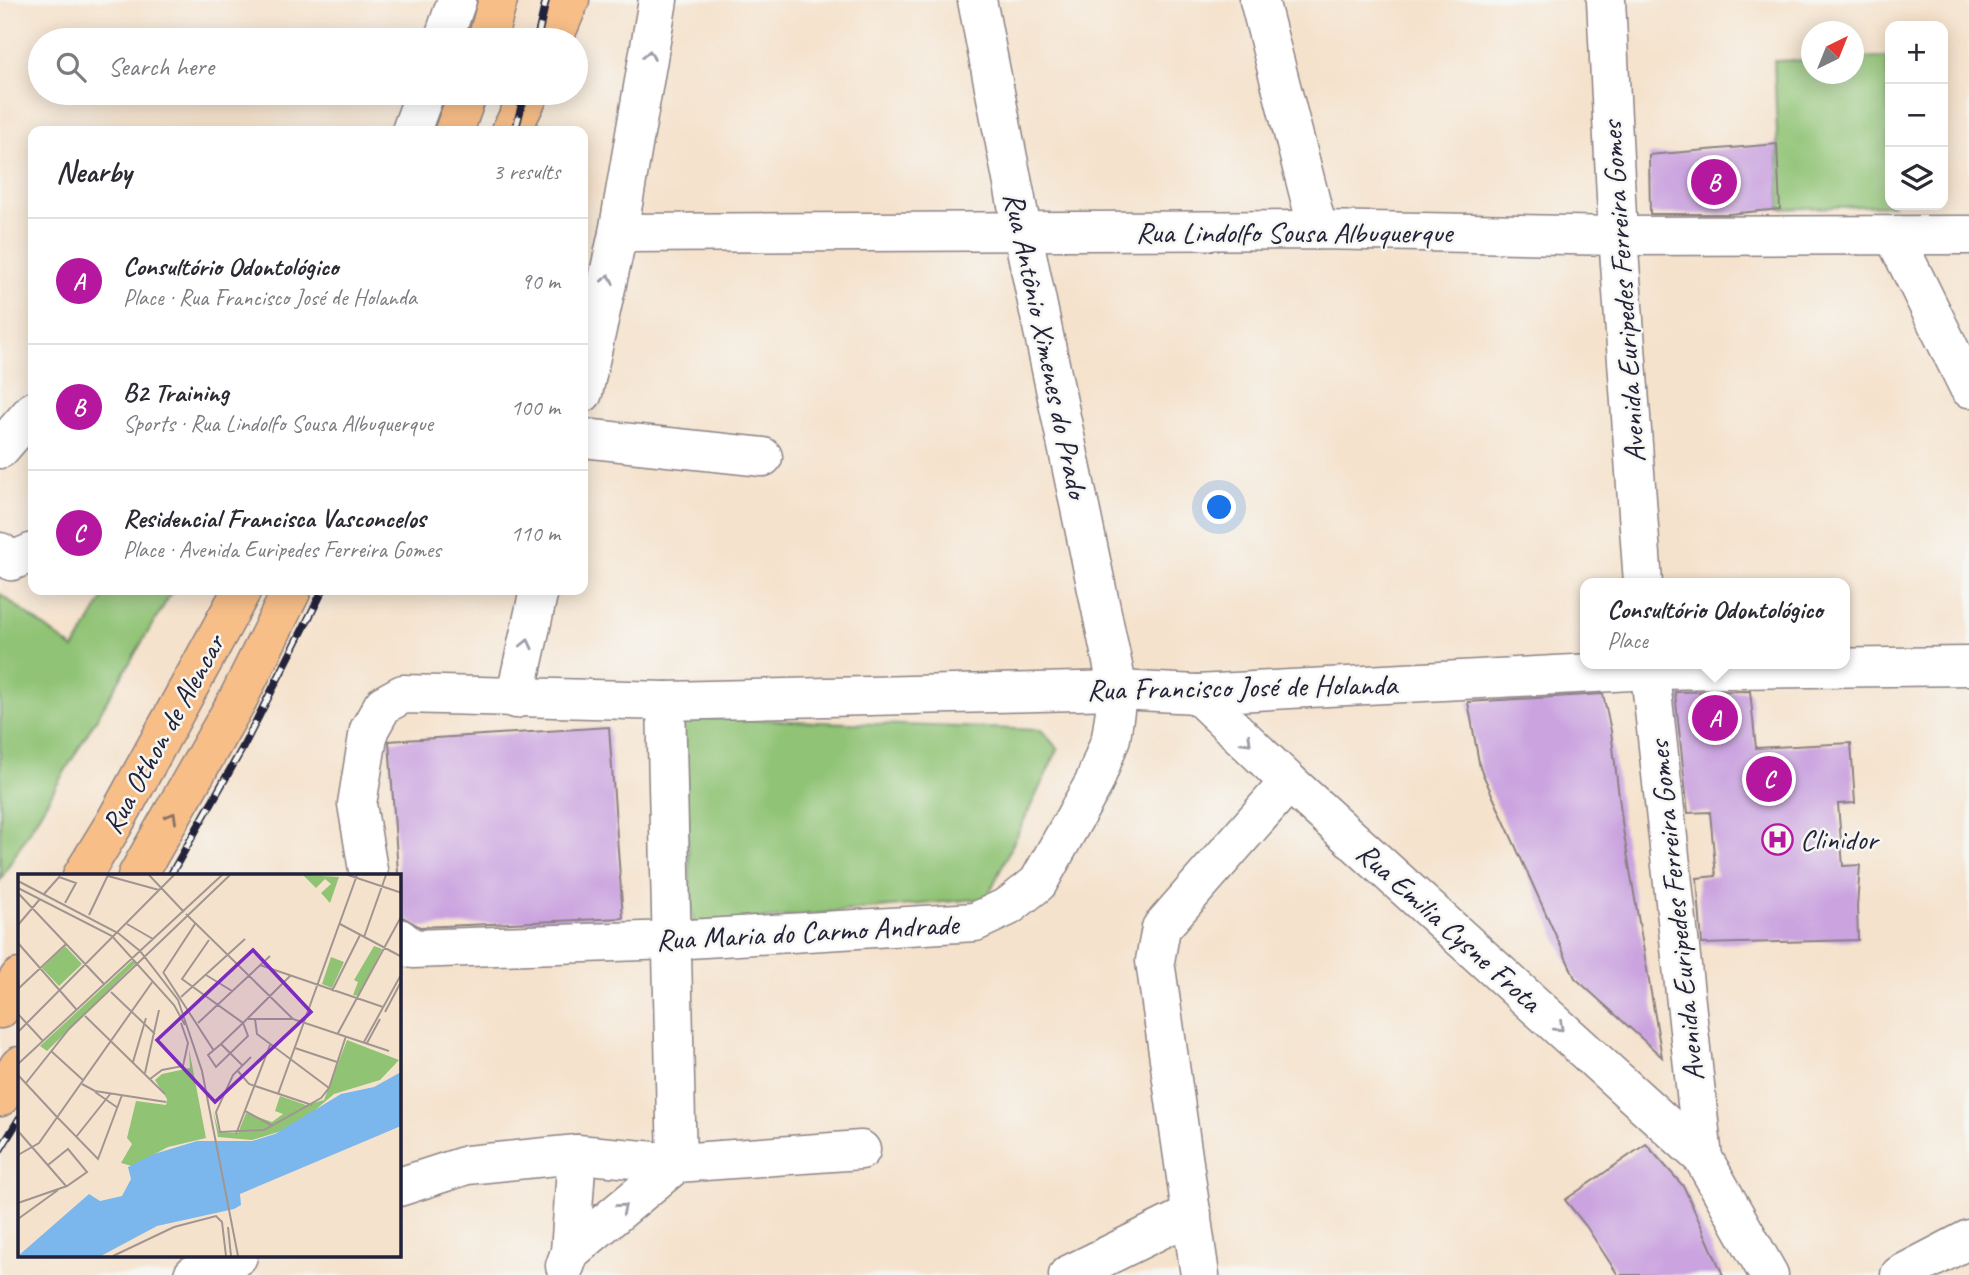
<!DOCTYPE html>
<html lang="en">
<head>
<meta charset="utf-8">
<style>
  :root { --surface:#fff; --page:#f7f7f7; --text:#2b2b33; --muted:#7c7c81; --line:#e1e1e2; --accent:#b5179e }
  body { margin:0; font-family:Caveat,sans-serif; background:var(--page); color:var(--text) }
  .controls { position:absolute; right:21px; top:21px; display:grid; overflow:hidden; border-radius:14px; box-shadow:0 4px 18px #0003 }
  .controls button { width:63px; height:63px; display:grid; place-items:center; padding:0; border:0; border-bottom:2px solid var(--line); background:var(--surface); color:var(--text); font:35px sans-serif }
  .compass { position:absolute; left:1801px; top:21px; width:63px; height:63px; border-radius:50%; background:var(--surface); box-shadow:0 4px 18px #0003; rotate:43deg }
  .you { position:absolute; left:1220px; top:508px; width:24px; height:24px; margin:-18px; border:5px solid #fff; border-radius:50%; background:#1a73e8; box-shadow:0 0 0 10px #1a73e833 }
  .badge { display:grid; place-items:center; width:46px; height:46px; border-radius:50%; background:var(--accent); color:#fff; font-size:23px; font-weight:700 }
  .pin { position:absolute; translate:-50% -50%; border:4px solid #fff; box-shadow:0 2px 7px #0006 }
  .popup { position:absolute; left:1580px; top:578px; width:270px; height:91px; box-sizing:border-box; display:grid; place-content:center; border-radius:14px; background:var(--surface); filter:drop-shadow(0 2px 5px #0005); font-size:23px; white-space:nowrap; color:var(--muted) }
  .popup b { font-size:26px; color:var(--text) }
  .popup::after { content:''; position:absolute; left:50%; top:100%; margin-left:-14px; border:14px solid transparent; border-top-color:var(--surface) }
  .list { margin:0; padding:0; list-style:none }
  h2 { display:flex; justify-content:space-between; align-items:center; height:91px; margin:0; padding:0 28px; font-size:30px }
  h2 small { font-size:23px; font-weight:400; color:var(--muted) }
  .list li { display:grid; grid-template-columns:46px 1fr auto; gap:21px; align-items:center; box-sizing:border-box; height:126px; padding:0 28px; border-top:2px solid var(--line) }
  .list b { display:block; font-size:26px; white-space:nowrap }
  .list p { margin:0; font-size:23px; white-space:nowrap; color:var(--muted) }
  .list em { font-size:23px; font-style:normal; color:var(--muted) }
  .icon { flex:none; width:38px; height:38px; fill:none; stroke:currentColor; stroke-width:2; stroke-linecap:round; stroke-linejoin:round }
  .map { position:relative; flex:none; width:1969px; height:1275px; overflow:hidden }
  .search { position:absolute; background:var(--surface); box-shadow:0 4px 18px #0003; left:28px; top:28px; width:560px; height:77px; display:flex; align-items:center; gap:18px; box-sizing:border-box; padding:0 24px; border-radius:38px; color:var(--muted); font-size:26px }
  .panel { position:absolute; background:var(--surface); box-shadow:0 4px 18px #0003; left:28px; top:126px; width:560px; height:469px; border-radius:14px }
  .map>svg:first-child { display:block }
  .green { fill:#90c374; stroke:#597258; stroke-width:2 }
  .building { fill:#caa3df }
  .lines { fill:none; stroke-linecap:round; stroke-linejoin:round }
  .minor-casing { stroke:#8c8284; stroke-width:41 }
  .major-casing { stroke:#8c8284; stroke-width:41 }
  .minor { stroke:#fff; stroke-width:38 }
  .major { stroke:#f7be88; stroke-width:38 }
  .rail-casing { stroke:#22223b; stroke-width:8 }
  .rail { stroke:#f6f6f2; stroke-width:5; stroke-dasharray:16; stroke-linecap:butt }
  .oneway { stroke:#9c9ca7 }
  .oneway2 { stroke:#8c7062 }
  .labels { text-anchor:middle; stroke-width:5; stroke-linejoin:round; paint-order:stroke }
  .street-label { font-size:30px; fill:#22223b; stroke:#f6f6f2 }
  .poi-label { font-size:30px; fill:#22223b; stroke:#f6f6f2; text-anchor:start }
  .inset-road { fill:none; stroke:#a19592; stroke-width:2 }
  .view { fill:#7b2cbf; fill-opacity:0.15; stroke:#7b2cbf; stroke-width:3.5 }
  .inset-edge { fill:none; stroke:#22223b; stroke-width:3.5 }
</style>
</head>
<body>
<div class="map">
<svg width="1969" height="1275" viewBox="0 0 1969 1275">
  <rect width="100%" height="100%" fill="#f6f6f2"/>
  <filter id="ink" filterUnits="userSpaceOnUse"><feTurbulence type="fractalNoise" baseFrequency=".0143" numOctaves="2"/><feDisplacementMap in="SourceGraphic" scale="14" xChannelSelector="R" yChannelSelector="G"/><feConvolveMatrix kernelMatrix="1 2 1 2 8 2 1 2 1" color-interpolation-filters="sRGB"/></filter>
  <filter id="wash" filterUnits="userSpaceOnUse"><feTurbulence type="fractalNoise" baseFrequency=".00686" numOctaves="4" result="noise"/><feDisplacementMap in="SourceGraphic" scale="28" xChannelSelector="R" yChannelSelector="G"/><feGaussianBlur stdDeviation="1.57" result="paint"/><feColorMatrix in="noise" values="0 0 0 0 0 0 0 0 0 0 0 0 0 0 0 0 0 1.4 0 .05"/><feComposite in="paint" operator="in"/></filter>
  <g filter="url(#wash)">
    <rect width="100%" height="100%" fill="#f5e2cc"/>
    <g class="green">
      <polygon points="1887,57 1890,205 1894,205 1780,209 1774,61 1811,60 1812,74 1854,74 1854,58"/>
      <polygon points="108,590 173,590 0,880 0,594 74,649"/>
      <polygon points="680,717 1041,730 1058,749 987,898 693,925"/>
    </g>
    <g id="blocks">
      <g class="building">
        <polygon points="1777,144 1780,209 1728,214 1650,214 1649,155"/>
        <polygon points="1750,691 1756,748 1851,743 1855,803 1838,804 1843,866 1860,865 1857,907 1858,940 1702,944 1697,878 1716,876 1710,812 1688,813 1675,692"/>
        <polygon points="1603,694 1611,731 1623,829 1662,1057 1575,978 1480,768 1468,702"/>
        <polygon points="609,727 623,918 420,927 401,916 389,741"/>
        <polygon points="1646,1144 1684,1187 1723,1275 1618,1275 1586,1226 1565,1200"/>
      </g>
    </g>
  </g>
  <g filter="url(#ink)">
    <use href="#blocks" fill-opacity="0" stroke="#8c8284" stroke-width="2"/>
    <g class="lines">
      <defs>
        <g id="minor">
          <polyline points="1259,0 1318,230"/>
          <polyline points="1606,0 1618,236 1643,583"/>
          <polyline points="443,40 457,0"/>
          <polyline points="411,131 425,93"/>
          <polyline points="618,233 1318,230 1618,236 1969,235"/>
          <polyline points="1894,236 1969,388"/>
          <polyline points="583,393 618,233 658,0"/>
          <polyline points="583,438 763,457"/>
          <polyline points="0,449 33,411"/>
          <polyline points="0,552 12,561 33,552"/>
          <polyline points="1649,664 1703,1158"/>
          <polyline points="1197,694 1289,782 1703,1158 1769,1275"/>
          <polyline points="515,699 539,590"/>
          <polyline points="369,876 357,804 369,730 383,705 403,694 666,701 1118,690 1197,694 1650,670 1969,666"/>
          <polyline points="399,938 413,949 672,940 975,922 1009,906 1038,883 1094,783 1111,738 1118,690 1022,230 977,0"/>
          <polyline points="399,1187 467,1165 577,1154 677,1163 861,1150"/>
          <polyline points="570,1252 677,1163 666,701"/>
          <polyline points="565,1266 570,1252 577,1154"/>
          <polyline points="193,1275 238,1256"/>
          <polyline points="1068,1275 1192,1214"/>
          <polyline points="1200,1275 1155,961 1161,928 1289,782"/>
          <polyline points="1900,1275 1969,1239"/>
        </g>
        <g id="major">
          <polyline points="487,40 498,0"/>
          <polyline points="553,40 570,0"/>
          <polyline points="454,131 468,93"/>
          <polyline points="511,131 530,93"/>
          <polyline points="82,876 115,822 242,590"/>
          <polyline points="137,876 238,699 292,590"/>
          <polyline points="0,1009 19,978"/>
          <polyline points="0,1097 19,1066"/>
        </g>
      </defs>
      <use href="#minor" class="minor-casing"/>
      <use href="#major" class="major-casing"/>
      <use href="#minor" class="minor"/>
      <use href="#major" class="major"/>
      <defs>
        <g id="rail">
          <polyline points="537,40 546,0"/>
          <polyline points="515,131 525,93"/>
          <polyline points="170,876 242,749 323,590"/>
          <polyline points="0,1150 19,1119"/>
        </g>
      </defs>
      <use href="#rail" class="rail-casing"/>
      <use href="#rail" class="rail"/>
    </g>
    <defs><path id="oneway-chevron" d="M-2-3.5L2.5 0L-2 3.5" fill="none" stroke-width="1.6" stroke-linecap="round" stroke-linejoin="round" transform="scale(1.75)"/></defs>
    <g class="oneway">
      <use href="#oneway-chevron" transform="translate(649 55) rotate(-80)"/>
      <use href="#oneway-chevron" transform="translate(608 279) rotate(-78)"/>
      <use href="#oneway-chevron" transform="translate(527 644) rotate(-77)"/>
      <use href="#oneway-chevron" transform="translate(1247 741) rotate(44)"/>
      <use href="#oneway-chevron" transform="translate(1559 1027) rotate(42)"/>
      <use href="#oneway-chevron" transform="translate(622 1208) rotate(-40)"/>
    </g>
    <use class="oneway2" href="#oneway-chevron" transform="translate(172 817) rotate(-60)"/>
  </g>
  <defs>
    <symbol id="hospital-ring" viewBox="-11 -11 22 22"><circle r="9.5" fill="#f6f6f2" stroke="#b5179e" stroke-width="1.5"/><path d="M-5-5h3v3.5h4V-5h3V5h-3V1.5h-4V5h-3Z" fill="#b5179e"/></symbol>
  </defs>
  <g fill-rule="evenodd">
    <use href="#hospital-ring" x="1760" y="822" width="35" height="35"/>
  </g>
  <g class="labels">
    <g class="street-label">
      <text x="1294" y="242">Rua Lindolfo Sousa Albuquerque</text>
      <text transform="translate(1623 292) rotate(-94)" y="10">Avenida Euripedes Ferreira Gomes</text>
      <text transform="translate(1046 345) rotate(78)" y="10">Rua Antônio Ximenes do Prado</text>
      <text transform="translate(1242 687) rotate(-1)" y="10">Rua Francisco José de Holanda</text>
      <text transform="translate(163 734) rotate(-61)" y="10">Rua Othon de Alencar</text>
      <text transform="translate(1676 911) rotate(-96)" y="10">Avenida Euripedes Ferreira Gomes</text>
      <text transform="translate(1449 927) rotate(42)" y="10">Rua Emilia Cysne Frota</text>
      <text transform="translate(807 932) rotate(-3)" y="10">Rua Maria do Carmo Andrade</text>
    </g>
    <g class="poi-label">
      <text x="1800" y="849">Clinidor</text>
    </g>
  </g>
  <g transform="translate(18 874)">
    <rect width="383" height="383" fill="#f5e2cc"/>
    <path d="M285 1 321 3 312 29 303 19 313 10 307 5 298 14ZM47 72 64 90 41 112 24 94ZM356 72 364 75 341 122 335 121 340 108 336 106ZM313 83 326 88 314 114 304 110ZM115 86 118 89 29 177 22 172ZM329 166 381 186 362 206 316 220 284 247 260 258 234 266 200 263 195 236 201 258 220 259 228 239 254 248 265 240 257 237 262 222 288 231 306 226ZM171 175 188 264 150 273 114 292 103 289 114 270 109 264 118 227 148 231 149 225 137 206 144 200 172 194Z" fill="#90c374"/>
    <path d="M383 198V252L222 320 223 331 216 335 139 352 83 382H0L71 320 82 327 104 322 113 305 110 293 136 280 179 267H234L257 260 323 220 356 213Z" fill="#7bb7ed"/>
    <path class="inset-road" d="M131 1 166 38M330 1 384 19M90 2 141 16M41 3 58 9 47 29M0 7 100 59 122 77 160 126 184 197 220 382M0 14 94 62 156 131 167 151M0 19 86 110M26 20 42 2M168 40 275 145M71 41 90 1M109 50 135 65M322 50 384 83M0 51 22 25M346 63 368 1M191 66 164 105 225 149 230 162 198 193 190 181 203 170 225 149 272 102M0 69 58 135M242 91 365 133M145 98 196 177M145 99 177 50M188 101 214 117M0 115 48 70M314 117 342 61M93 118 137 160M163 123 227 65M367 138 384 106M0 140 25 167M67 142 147 220M230 145H275L371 177M237 145 239 160 311 214M180 149 252 82M0 158 156 1M320 159 384 41M346 168 384 99M349 169 362 145M203 170 225 192M277 174 319 188M33 177 66 207M233 183 215 201 198 238 202 258 246 256 303 224 311 214 328 162M115 188 128 144M0 190 204 1M219 196 231 210 294 231M127 199 141 136M0 201 39 243M132 205 144 196 165 192 170 169 163 149M8 209 51 155 212 1M64 210 77 217 148 228M77 218 100 234M260 220 339 1M227 237 255 252M39 243 80 285 104 221M0 257 48 312M218 260 252 171M58 263 93 219M0 281 21 269 135 107M0 329 49 312 69 298 50 275 30 291M0 345 40 316M210 353 213 382M95 382 156 353 198 342 204 348 208 382"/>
    <path class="view" d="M235 76 293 138 197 228 139 166Z"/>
    <rect width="383" height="383" class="inset-edge"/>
  </g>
</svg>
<div class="controls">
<button>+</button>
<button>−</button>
<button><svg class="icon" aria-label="layers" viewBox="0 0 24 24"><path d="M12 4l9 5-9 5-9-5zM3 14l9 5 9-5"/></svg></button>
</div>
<svg class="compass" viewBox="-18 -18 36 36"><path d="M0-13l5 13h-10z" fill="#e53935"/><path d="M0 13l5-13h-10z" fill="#7c7c81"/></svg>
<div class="you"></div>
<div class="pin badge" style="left:1715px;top:718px">A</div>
<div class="popup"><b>Consultório Odontológico</b>Place</div>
<div class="pin badge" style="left:1714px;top:182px">B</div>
<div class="pin badge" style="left:1769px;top:779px">C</div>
<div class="search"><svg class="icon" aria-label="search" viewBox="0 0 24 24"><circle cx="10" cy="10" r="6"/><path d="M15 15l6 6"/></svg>Search here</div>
<section class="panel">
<h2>Nearby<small>3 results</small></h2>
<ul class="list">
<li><span class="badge">A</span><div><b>Consultório Odontológico</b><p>Place · Rua Francisco José de Holanda</p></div><em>90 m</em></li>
<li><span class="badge">B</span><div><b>B2 Training</b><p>Sports · Rua Lindolfo Sousa Albuquerque</p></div><em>100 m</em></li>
<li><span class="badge">C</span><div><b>Residencial Francisca Vasconcelos</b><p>Place · Avenida Euripedes Ferreira Gomes</p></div><em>110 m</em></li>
</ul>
</section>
</div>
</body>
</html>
